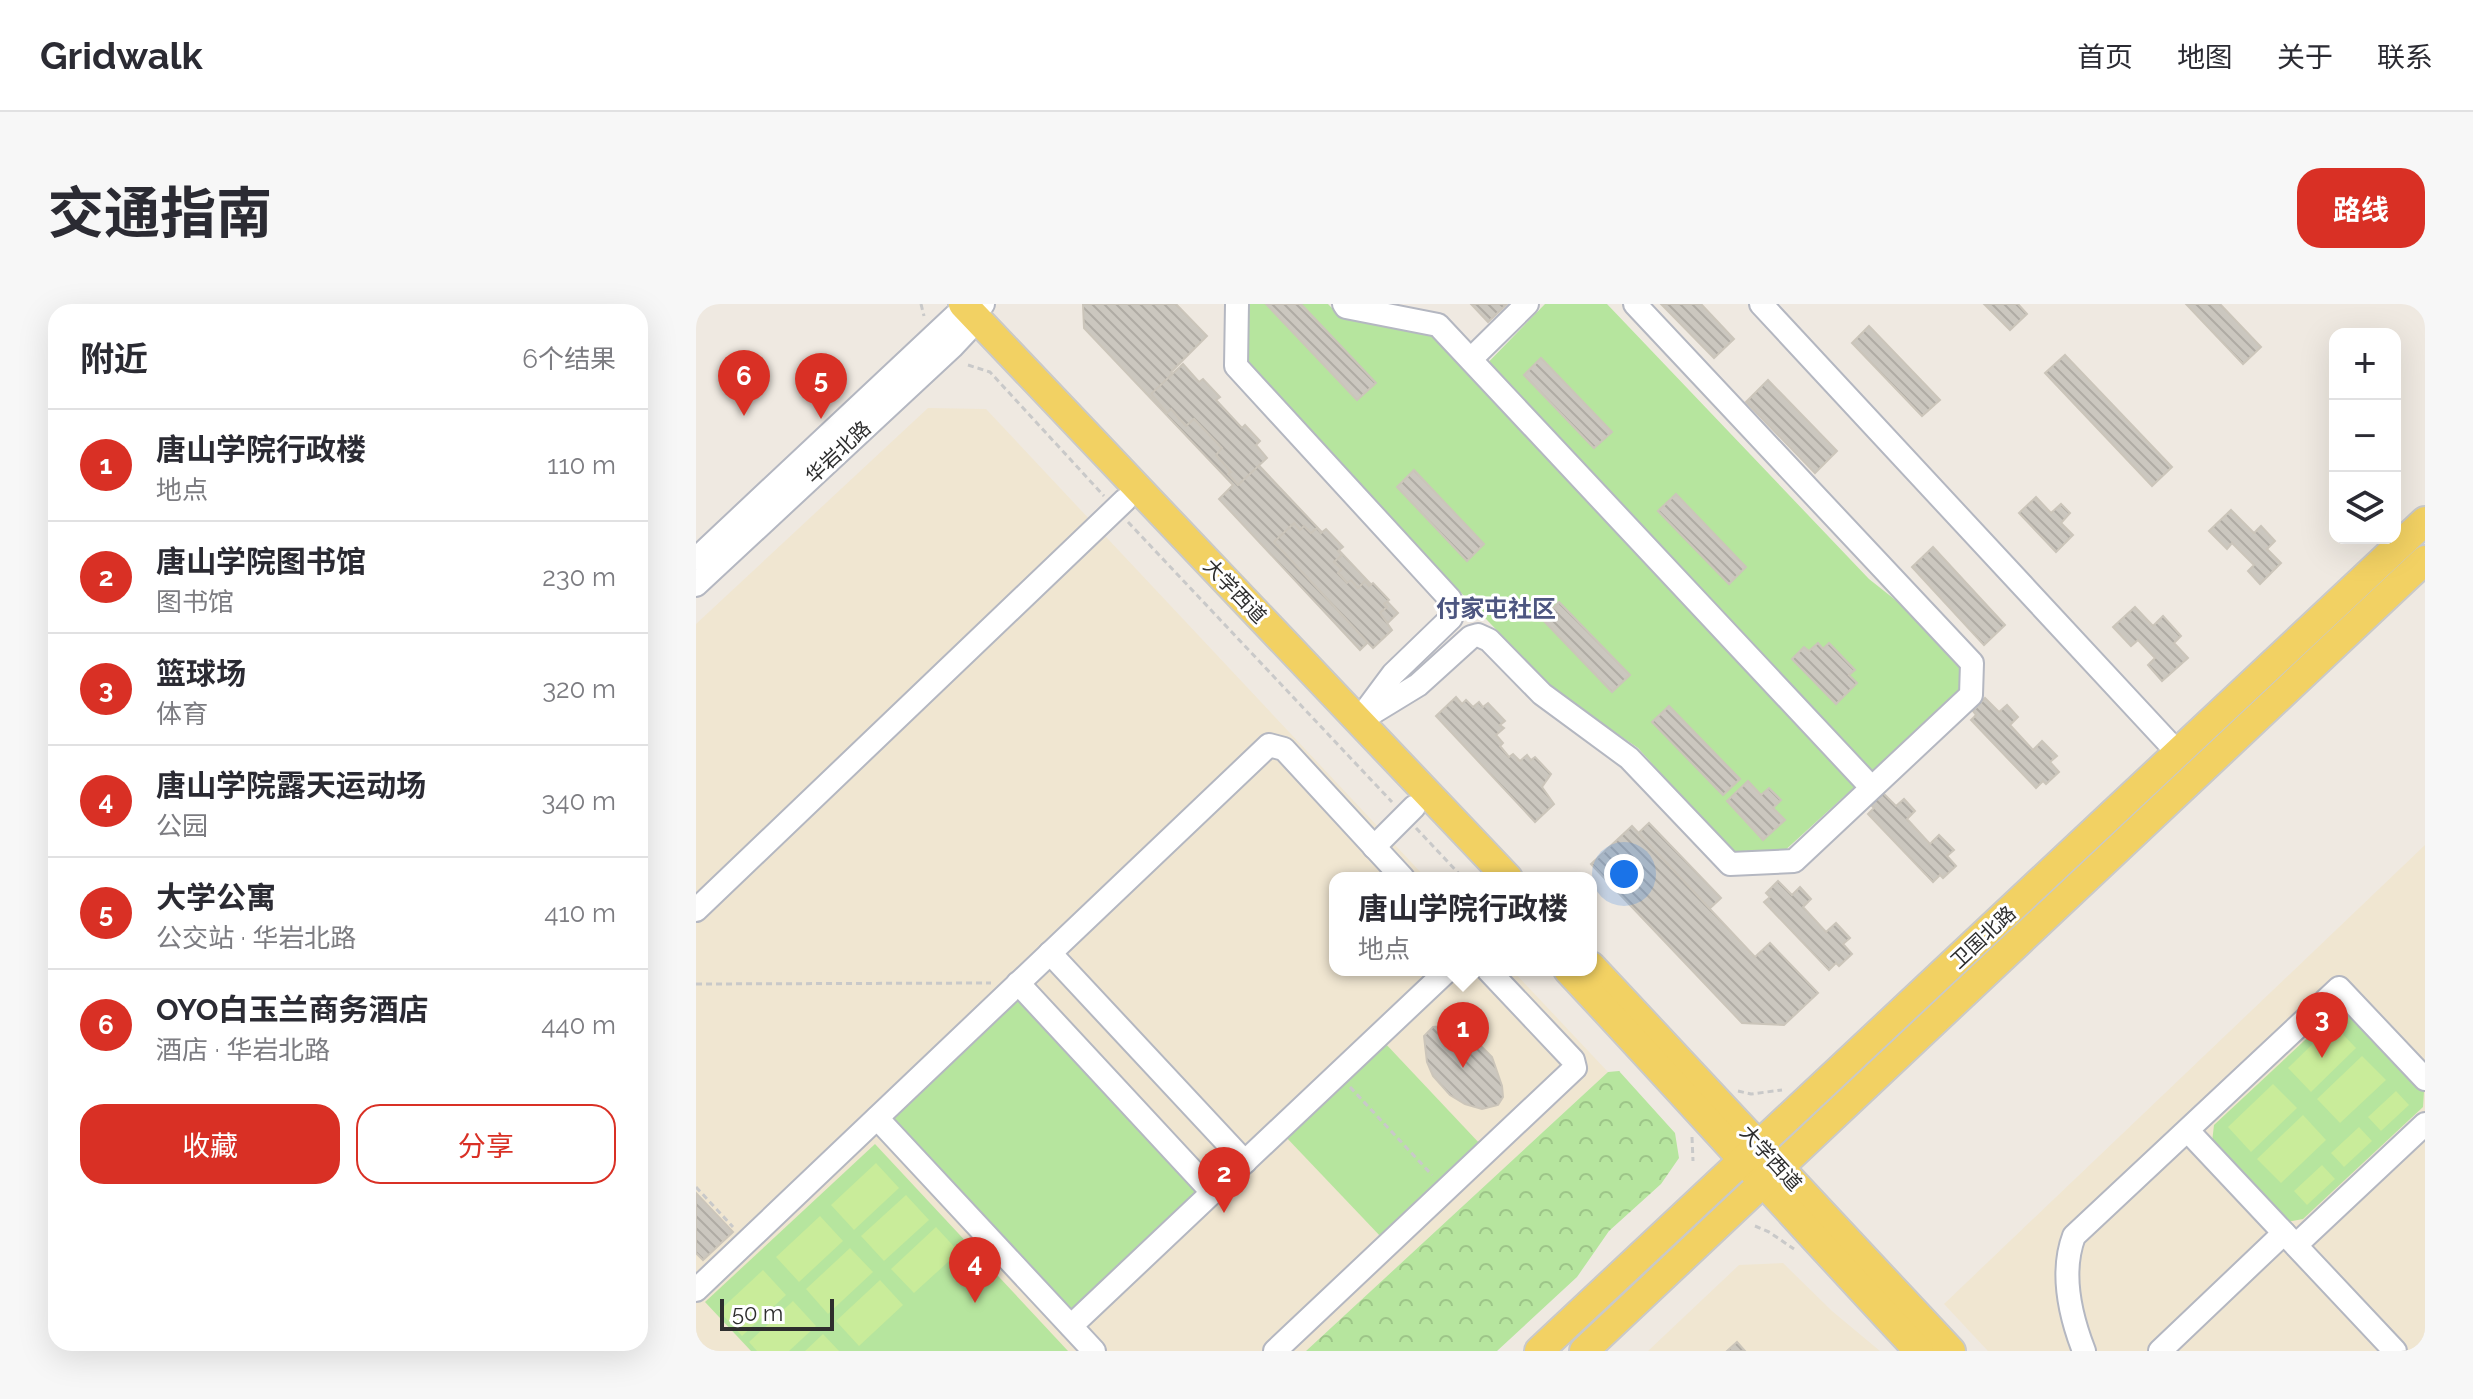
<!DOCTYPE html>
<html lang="zh">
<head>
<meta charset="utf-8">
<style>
  :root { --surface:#fff; --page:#f7f7f7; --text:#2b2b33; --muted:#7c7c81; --line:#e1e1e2; --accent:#d93025 }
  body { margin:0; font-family:Raleway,"Noto Sans SC",sans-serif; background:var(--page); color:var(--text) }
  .controls { position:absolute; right:24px; top:24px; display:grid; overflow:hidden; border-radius:16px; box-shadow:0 8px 32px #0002 }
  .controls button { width:72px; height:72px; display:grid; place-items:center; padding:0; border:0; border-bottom:2px solid var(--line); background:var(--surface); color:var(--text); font:40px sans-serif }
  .scale { position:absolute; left:24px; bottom:20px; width:114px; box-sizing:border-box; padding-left:8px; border:4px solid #2e2e2e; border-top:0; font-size:22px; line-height:28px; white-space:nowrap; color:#2e2e2e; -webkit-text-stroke:6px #fff; paint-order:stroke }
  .you { position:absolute; left:928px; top:570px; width:28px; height:28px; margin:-20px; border:6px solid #fff; border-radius:50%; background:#1a73e8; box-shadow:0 0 0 12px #1a73e833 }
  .badge { display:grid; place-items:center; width:52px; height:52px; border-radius:50%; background:var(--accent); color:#fff; font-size:26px; font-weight:700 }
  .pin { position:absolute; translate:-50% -66px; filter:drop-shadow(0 2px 4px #0008) }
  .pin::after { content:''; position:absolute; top:42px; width:28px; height:24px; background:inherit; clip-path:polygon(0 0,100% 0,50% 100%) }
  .popup { position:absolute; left:633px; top:568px; width:268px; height:104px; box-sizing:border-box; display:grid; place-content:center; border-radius:16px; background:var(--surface); filter:drop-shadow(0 2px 6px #0005); font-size:26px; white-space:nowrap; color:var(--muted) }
  .popup b { font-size:30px; color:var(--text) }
  .popup::after { content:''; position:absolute; left:50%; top:100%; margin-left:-16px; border:16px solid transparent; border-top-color:var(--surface) }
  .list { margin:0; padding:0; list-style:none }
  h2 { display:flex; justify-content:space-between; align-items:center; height:104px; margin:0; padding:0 32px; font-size:34px }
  h2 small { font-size:26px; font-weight:400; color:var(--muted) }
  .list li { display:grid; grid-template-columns:52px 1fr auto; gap:24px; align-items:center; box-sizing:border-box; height:112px; padding:0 32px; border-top:2px solid var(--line) }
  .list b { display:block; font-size:30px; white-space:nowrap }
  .list p { margin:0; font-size:26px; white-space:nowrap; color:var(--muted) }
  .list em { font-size:26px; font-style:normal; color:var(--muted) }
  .actions { display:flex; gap:16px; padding:24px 32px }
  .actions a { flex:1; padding:18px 0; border:2px solid var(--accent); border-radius:24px; text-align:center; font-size:28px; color:var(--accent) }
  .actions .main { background:var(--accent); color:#fff }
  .icon { flex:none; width:44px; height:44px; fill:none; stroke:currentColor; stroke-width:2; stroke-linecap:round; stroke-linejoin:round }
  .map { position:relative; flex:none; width:1729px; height:1047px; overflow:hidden; border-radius:24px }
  header { display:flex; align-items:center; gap:48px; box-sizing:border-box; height:112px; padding:0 40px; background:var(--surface); border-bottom:2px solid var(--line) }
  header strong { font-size:38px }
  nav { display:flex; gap:44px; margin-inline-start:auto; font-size:28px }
  .intro { display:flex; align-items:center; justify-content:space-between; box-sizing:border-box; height:192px; padding:0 48px }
  h1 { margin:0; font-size:56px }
  .button { padding:20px 36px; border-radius:24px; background:var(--accent); color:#fff; font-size:28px; font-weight:700 }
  main { display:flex; gap:48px; padding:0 48px }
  aside { flex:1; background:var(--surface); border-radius:24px; box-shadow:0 8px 32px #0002 }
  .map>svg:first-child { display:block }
  .education { fill:#f0e6d1 }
  .forest { fill:url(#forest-crowns) }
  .park { fill:#b6e59e }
  .pitch { fill:#c9ec9a }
  .building { fill:url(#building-back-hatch); stroke:#cbc5ba; stroke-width:2 }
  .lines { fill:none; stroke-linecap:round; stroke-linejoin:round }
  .minor-casing { stroke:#b4b7c1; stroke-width:26 }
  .major-casing { stroke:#c9c9c9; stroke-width:32 }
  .path { stroke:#c9c9c9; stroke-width:3; stroke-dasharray:6 4; stroke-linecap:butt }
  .minor { stroke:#fff; stroke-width:22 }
  .major { stroke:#f2d163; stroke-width:28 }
  .labels { text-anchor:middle; stroke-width:6; stroke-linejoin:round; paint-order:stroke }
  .street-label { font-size:20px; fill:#2e2e2e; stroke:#fff }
  .quarter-label { font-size:24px; font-weight:bold; fill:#4d5680; stroke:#fff }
</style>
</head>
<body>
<header>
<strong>Gridwalk</strong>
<nav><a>首页</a><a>地图</a><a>关于</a><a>联系</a></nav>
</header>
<div class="intro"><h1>交通指南</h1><a class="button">路线</a></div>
<main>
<aside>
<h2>附近<small>6个结果</small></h2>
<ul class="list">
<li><span class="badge">1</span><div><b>唐山学院行政楼</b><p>地点</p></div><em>110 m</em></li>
<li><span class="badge">2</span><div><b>唐山学院图书馆</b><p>图书馆</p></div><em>230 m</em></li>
<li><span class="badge">3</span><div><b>篮球场</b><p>体育</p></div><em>320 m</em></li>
<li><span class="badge">4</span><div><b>唐山学院露天运动场</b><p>公园</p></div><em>340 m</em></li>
<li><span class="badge">5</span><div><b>大学公寓</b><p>公交站 · 华岩北路</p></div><em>410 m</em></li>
<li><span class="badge">6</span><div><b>OYO白玉兰商务酒店</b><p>酒店 · 华岩北路</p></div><em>440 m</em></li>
</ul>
<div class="actions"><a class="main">收藏</a><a>分享</a></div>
</aside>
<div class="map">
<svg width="1729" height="1047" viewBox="0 0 1729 1047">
  <defs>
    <pattern id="forest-crowns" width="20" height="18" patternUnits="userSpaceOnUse" patternTransform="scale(2)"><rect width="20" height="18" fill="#b6e59e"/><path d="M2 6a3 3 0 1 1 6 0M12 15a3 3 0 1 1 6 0" fill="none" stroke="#9dc588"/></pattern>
    <pattern id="building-back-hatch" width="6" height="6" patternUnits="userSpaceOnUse" patternTransform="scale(2)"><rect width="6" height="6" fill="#cbc7bf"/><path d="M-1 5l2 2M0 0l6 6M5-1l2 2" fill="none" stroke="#afaba4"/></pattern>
  </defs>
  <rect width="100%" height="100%" fill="#efe9e1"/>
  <g class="education">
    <polygon points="232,104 290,105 730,574 639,574 639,666 816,666 912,768 610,1047 0,1047 0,320"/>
    <polygon points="1729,541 1729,1047 1292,1047 1248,1000"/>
    <polygon points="1087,959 1136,1007 1184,1047 952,1047 1043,961"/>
  </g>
  <polygon class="forest" points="923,767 979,829 983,854 965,880 913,927 881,973 801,1047 610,1047 912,768"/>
  <g class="park">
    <polygon points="548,0 632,0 647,15 739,32 779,72 849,0 911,0 1173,275 1207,302 1268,366 1265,386 1085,550 1038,551 942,444 859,387 550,64"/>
    <polygon points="328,690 508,884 371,1011 192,817"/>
    <polygon points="1646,706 1653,708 1728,787 1727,803 1607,915 1591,918 1516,838 1518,821 1638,709"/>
    <polygon points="687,737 785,841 686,934 588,831"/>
    <polygon points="179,840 372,1047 55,1047 9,998"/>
  </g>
  <g class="pitch">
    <polygon points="1637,720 1660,744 1615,788 1592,764"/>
    <polygon points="1666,752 1690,776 1644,819 1621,795"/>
    <polygon points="1577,780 1601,804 1555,848 1532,823"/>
    <polygon points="1700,787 1713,801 1685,827 1672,813"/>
    <polygon points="1607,811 1630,836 1585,879 1561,855"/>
    <polygon points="1663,823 1676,837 1648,863 1635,849"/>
    <polygon points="180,859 203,884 158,926 135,901"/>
    <polygon points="1626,861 1639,875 1611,901 1598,887"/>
    <polygon points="210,891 233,916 188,957 165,932"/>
    <polygon points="124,912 147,937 103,978 80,953"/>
    <polygon points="240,923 263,948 218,989 195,965"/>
    <polygon points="154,944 177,968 132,1010 110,985"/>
    <polygon points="67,966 90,991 46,1032 23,1007"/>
    <polygon points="184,976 207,1001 163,1042 140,1017"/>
    <polygon points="97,997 120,1022 93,1047 61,1047 53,1038"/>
    <polygon points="127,1030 143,1047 109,1047"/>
  </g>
  <g class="building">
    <polygon points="387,0 480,0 511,32 475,68 702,309 664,346 523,195 537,181 388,24"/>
    <polygon points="570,0 605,0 680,79 661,96"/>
    <polygon points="775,0 811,0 792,18"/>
    <polygon points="965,0 1005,0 1038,35 1018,54"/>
    <polygon points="1288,0 1322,0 1331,10 1314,26"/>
    <polygon points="1490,0 1524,0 1565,43 1547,60"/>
    <polygon points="1173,22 1244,96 1226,112 1156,39"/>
    <polygon points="1369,51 1476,163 1456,182 1349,69"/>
    <polygon points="845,54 916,128 898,144 828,71"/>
    <polygon points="487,60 503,78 507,75 524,93 520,96 546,124 549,121 564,137 560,141 571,154 542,181 532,170 535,168 520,151 526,144 498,115 490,122 475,105 471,109 455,90"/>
    <polygon points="1072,76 1141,147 1119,169 1050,98"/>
    <polygon points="718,166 788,240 771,257 701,183"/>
    <polygon points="980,190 1050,263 1033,280 962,207"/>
    <polygon points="1340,193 1355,209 1365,200 1374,209 1365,219 1377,231 1360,248 1323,209"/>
    <polygon points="1535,206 1558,229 1565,222 1579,237 1571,245 1585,259 1564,280 1552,267 1558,261 1536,239 1531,245 1513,227"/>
    <polygon points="598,219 604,226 608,222 615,229 621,224 625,229 630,225 647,243 642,247 646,251 638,258 646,265 642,269 651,279 655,276 662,284 669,277 673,282 677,279 693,296 688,300 691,303 684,309 696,326 677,344 578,238"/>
    <polygon points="1237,243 1309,321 1288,341 1216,263"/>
    <polygon points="863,298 934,371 916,388 846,315"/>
    <polygon points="1439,303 1457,322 1467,312 1485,332 1478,339 1492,354 1466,377 1452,361 1459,354 1442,336 1435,342 1417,323"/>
    <polygon points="1122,339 1127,345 1133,339 1159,366 1153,371 1161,379 1140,400 1096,355 1108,343 1113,347"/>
    <polygon points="760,393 766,400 770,396 777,403 783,398 787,403 792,399 809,417 804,421 808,424 800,431 807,439 804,442 813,453 817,450 824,457 831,451 835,456 839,453 855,470 846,483 858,500 839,518 740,412"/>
    <polygon points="1289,394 1303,408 1311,401 1322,413 1314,421 1337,446 1346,437 1361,452 1354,458 1363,468 1350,480 1347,477 1340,484 1275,416 1280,411 1277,407"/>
    <polygon points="973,402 1044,475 1027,491 956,418"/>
    <polygon points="1052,477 1065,491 1073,484 1085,496 1077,504 1089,516 1067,536 1031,497"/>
    <polygon points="1186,488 1200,502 1208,495 1219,507 1211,515 1234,540 1243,531 1258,546 1251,552 1260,562 1247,574 1244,571 1237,578 1172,510 1178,504 1174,500"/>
    <polygon points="953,519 1025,594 980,636 909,561"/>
    <polygon points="936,522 1059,653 1074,639 1122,689 1088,721 1046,719 895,560"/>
    <polygon points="1082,577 1096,591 1104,583 1115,595 1107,603 1130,628 1140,619 1154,634 1147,640 1156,650 1143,662 1140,659 1133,666 1068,598 1074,593 1070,589"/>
    <polygon points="749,722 774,731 796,753 806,782 807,793 802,801 786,805 769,800 754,791 737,772 731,758 728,732 737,723"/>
    <polygon points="0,889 37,928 7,956 0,949"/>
    <polygon points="1041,1038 1049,1047 1031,1047"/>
  </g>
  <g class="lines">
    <defs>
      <g id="minor">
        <polyline points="541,0 540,62 754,295 758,306 755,314 697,370 668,409"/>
        <polyline points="648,0 650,3 742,21 1175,483"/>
        <polyline points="1065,0 1482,449"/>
        <polyline points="775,55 831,0"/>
        <polyline points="0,255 259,12 276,10"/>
        <polyline points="0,281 256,43 271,27 276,10 287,0"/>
        <polyline points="663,417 722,381 775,333 782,331 793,336 846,390 933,454 1034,560 1098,557 1275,391 1276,359 939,0"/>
        <polyline points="678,543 718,503"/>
        <polyline points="0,606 429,196"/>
        <polyline points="354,649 549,858"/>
        <polyline points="322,679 516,888"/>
        <polyline points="181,814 398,1047"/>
        <polyline points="1492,827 1699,1047"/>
        <polyline points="1600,941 1729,820"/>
        <polyline points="0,986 573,441 588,445 707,574"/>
        <polyline points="375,1022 752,666"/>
        <polyline points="579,1047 879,764 877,756 792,666"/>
        <path d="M1388 1047C1374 1011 1364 969 1378 932L1643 684 1729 775"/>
        <polyline points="1464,1047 1588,929"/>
      </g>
      <g id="major">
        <polyline points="267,0 812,574"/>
        <polyline points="895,662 1255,1047"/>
        <path d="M872 666C990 792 1105 921 1223 1047"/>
        <polyline points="843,1047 1729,217"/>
        <polyline points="888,1047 1729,256"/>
      </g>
    </defs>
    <use href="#minor" class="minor-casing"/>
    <use href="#major" class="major-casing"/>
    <g class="path">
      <polyline points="225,0 228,12"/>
      <polyline points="272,61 294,68 408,192"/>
      <polyline points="432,218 696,498"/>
      <polyline points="720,524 767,574"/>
      <polyline points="0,680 295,679"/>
      <polyline points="654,783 736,871"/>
      <polyline points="1042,787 1055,790 1086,786"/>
      <polyline points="996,833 997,857"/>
      <polyline points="0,883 37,923"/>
      <polyline points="1059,922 1073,928 1098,945"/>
    </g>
    <use href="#minor" class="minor"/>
    <use href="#major" class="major"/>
  </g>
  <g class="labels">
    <g class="street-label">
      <text transform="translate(142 148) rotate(-43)" y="7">华岩北路</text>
      <text transform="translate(539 287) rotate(46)" y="7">大学西道</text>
      <text transform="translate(1287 633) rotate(-43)" y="7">卫国北路</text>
      <text transform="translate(1075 854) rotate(48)" y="7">大学西道</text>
    </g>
    <g class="quarter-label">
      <text x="800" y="313">付家屯社区</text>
    </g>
  </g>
</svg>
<div class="controls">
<button>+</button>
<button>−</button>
<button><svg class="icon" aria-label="layers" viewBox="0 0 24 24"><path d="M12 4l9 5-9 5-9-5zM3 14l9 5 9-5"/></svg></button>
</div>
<div class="scale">50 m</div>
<div class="you"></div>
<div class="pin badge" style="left:767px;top:764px">1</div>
<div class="popup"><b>唐山学院行政楼</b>地点</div>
<div class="pin badge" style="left:528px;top:909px">2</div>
<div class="pin badge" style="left:1626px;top:754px">3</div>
<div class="pin badge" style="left:279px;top:999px">4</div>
<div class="pin badge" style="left:125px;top:115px">5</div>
<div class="pin badge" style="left:48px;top:112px">6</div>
</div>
</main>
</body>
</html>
